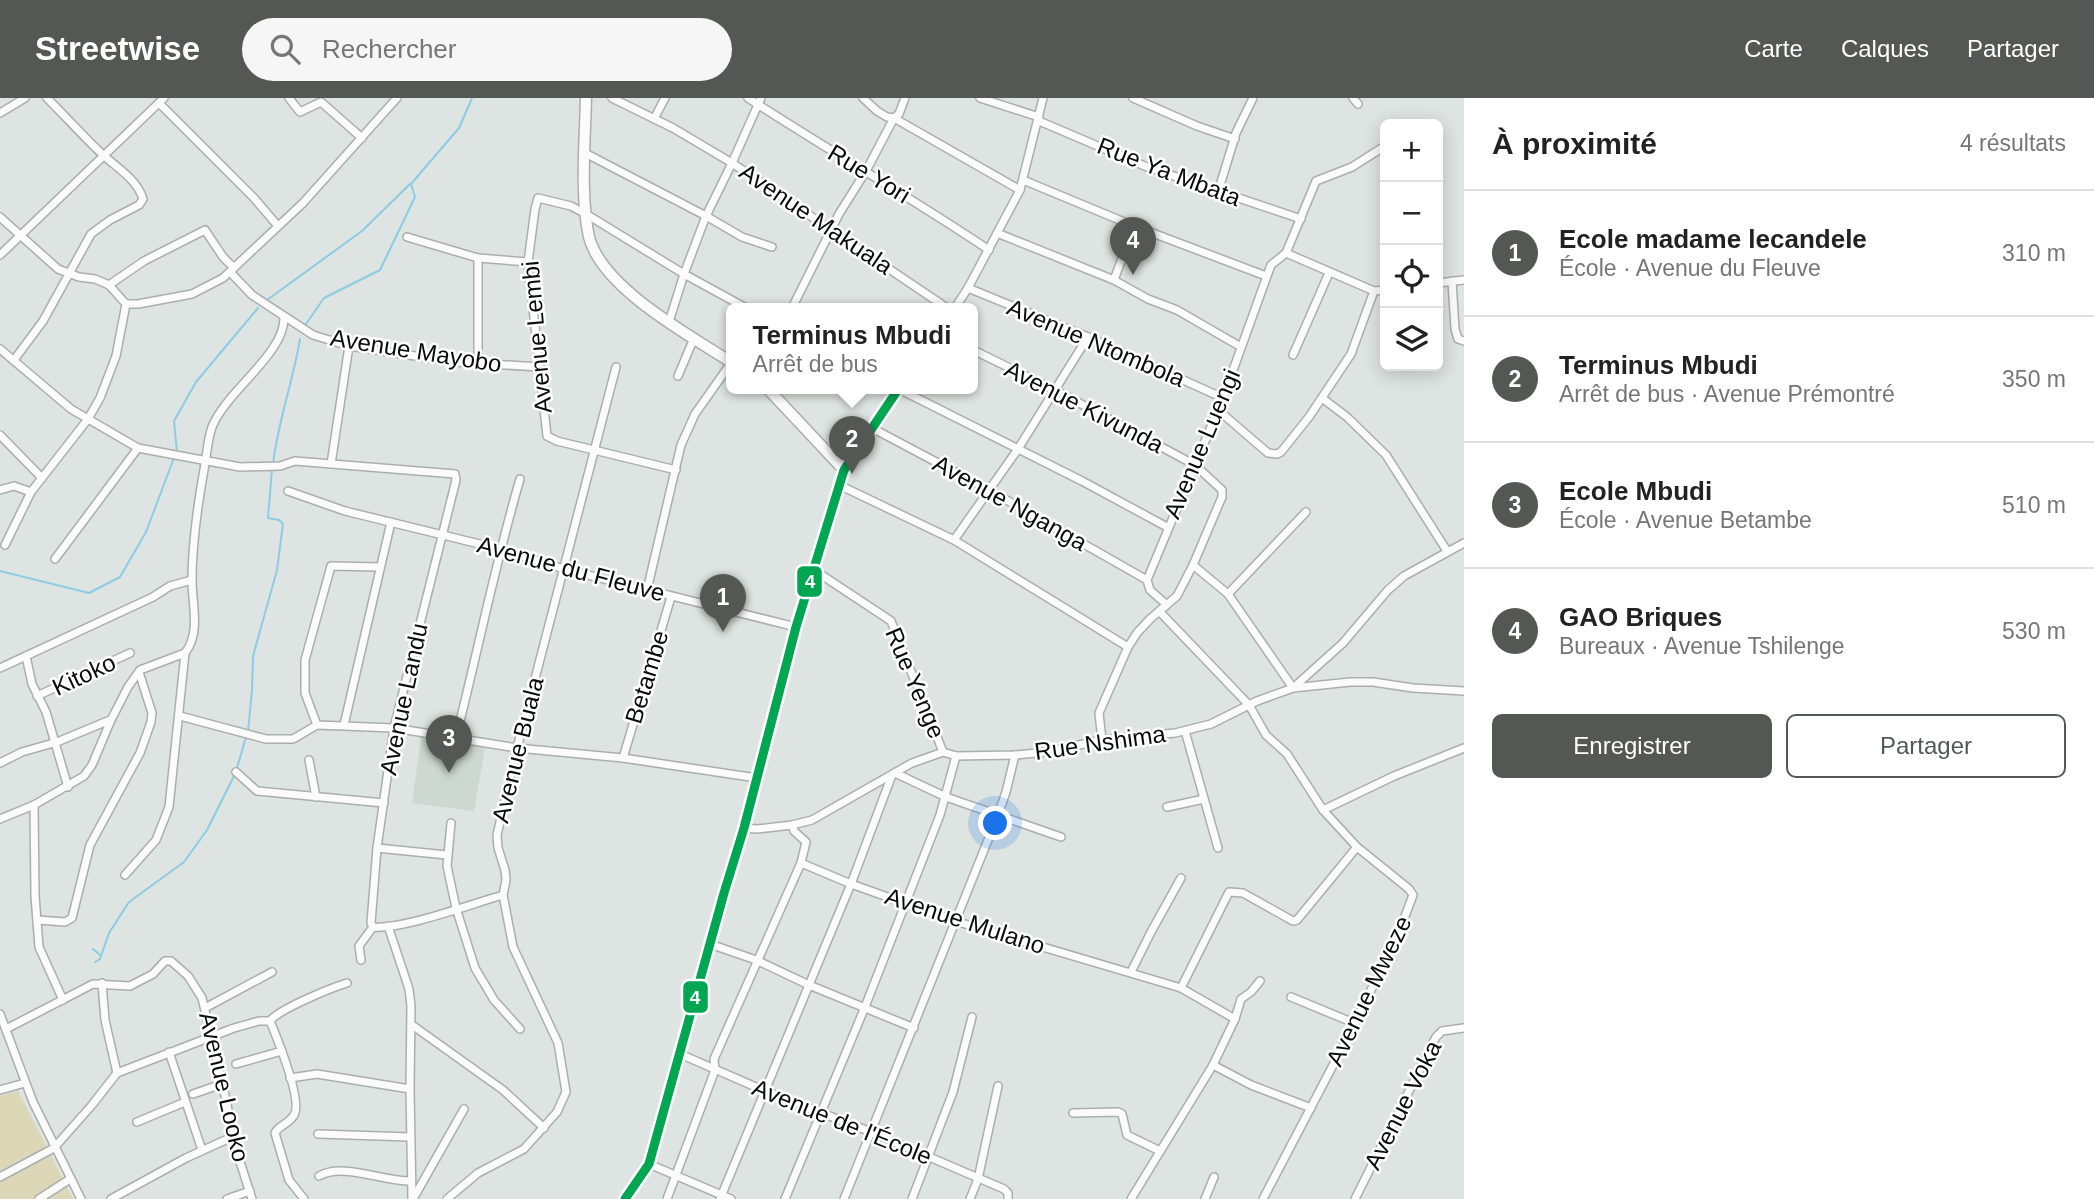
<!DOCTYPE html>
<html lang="fr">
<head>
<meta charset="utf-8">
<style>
  :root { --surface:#fff; --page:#f6f6f6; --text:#222; --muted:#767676; --line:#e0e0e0; --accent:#545855 }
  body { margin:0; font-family:Arial,sans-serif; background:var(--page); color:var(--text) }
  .controls { position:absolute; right:21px; top:21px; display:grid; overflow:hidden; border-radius:10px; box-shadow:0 4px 18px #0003 }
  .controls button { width:63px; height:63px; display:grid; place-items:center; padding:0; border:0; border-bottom:2px solid var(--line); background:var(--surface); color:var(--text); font:35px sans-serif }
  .you { position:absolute; left:996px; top:726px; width:24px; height:24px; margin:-18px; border:5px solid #fff; border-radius:50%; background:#1a73e8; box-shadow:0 0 0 10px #1a73e833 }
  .badge { display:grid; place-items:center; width:46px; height:46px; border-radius:50%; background:var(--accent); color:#fff; font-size:23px; font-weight:700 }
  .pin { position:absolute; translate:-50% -58px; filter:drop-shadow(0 2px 4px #0008) }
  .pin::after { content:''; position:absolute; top:37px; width:24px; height:21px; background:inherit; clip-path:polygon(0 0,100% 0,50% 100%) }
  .popup { position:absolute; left:726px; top:205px; width:252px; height:91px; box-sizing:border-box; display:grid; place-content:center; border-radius:10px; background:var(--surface); filter:drop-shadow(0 2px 5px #0005); font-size:23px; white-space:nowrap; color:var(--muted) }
  .popup b { font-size:26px; color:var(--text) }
  .popup::after { content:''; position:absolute; left:50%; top:100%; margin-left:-14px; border:14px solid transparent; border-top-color:var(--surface) }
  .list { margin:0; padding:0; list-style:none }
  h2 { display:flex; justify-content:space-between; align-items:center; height:91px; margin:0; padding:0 28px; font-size:30px }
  h2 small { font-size:23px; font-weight:400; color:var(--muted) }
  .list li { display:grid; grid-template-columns:46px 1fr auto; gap:21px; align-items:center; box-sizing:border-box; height:126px; padding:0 28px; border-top:2px solid var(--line) }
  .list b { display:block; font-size:26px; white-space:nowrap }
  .list p { margin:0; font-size:23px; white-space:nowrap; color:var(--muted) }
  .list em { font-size:23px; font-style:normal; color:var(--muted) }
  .actions { display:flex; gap:14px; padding:21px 28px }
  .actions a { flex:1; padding:16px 0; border:2px solid var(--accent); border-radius:10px; text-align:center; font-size:24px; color:var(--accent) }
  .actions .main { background:var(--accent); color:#fff }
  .icon { flex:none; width:38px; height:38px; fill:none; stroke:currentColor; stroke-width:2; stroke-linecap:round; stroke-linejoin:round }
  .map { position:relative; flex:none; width:1464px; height:1101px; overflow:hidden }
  header { display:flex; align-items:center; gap:42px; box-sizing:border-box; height:98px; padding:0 35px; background:var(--accent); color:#fff }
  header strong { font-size:33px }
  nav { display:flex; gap:38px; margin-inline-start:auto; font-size:24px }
  .search { width:490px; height:63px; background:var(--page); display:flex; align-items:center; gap:18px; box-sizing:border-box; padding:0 24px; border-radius:38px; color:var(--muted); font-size:26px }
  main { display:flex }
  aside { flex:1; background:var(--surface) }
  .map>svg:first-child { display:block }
  .built { fill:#cdd8d2 }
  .green { fill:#dbd7b7 }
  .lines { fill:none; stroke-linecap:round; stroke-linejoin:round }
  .stream { stroke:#8dcce4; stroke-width:2 }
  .street-casing { stroke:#aaafad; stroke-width:10 }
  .secondary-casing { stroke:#aaafad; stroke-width:13 }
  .street { stroke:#fafbfa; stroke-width:7 }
  .secondary { stroke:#fafbfa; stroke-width:10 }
  .bus-1-casing { stroke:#fff; stroke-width:14 }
  .bus-1 { stroke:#00a651; stroke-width:9 }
  .labels { text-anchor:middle; stroke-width:5; stroke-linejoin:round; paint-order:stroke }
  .street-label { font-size:24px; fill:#090c0a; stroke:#fff }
  .line-badge { stroke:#fff; stroke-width:2.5 }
  .badge-label { font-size:19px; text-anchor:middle; font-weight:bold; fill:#fff }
</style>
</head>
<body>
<header>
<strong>Streetwise</strong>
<div class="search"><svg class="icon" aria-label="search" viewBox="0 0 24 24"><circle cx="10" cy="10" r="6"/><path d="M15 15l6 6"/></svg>Rechercher</div>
<nav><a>Carte</a><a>Calques</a><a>Partager</a></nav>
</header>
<main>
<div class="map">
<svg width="1464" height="1101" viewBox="0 0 1464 1101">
  <rect width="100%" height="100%" fill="#dee4e1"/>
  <polygon class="built" points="422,634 486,644 474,713 412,705"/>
  <polygon class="green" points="18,993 73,1101 0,1101 0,998"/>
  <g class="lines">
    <g class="stream">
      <polyline points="267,202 362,133 410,86"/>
      <polyline points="306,226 324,200 380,172 415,99 411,86 459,30 472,0"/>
      <polyline points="177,355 174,323 196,284 258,210"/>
      <path d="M273 366C278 323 293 284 300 241"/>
      <polyline points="0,473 89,495 120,479 146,434 174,360"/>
      <polyline points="248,634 252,592 253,558 277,472 283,426 279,422 268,420 272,371"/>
      <polyline points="237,670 246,639"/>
      <polyline points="93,851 100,857"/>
      <polyline points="95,864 100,861 109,835 129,804 184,764 207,732 235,676"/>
    </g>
    <defs>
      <g id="street">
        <polyline points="289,0 300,14 321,4 362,40"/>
        <polyline points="612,0 673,30 732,65 761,0"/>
        <path d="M748 0C828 52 910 99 989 152"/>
        <polyline points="863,0 877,13 887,19 894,20 1020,92"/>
        <polyline points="980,0 1039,19"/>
        <polyline points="1133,0 1197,28 1235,41"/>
        <polyline points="1353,0 1358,6"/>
        <polyline points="159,5 254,100 278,128"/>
        <polyline points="0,15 25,0"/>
        <polyline points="654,21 665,0"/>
        <polyline points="1039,23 1147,69 1301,121"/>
        <polyline points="585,55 706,118 684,176 669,224"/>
        <polyline points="1023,82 1134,128 1266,178"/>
        <polyline points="1218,94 1236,35 1253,0"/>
        <polyline points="0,119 58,171 79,179 95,181 109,187 126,206 138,206 192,196 223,180 303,105 397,0"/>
        <polyline points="997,135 1114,182 1148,201 1177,212 1241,249"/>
        <polyline points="407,139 478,160 528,164"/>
        <polyline points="772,149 742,139 706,118 732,65 947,210"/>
        <polyline points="1286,155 1316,83 1352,69 1385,48"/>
        <polyline points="0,157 164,0"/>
        <polyline points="230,174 252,197 313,237 349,248 455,264 540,269"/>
        <polyline points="1114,182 1134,128"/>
        <polyline points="1452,183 1455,231 1458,241 1464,243"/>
        <polyline points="1438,185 1464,182"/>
        <polyline points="109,187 144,163 205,132 223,159 234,170"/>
        <polyline points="968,190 1088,239 1223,300"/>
        <polyline points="792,210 839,116 866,73 894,20 899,16 905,0"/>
        <polyline points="955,210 968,190 1020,92 1043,0"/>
        <polyline points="0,251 71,311 138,350 240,369 280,368 295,363 455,376 456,382 394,630 377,750 371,825 373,829"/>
        <polyline points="973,252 1055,292 1195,367 1222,392 1222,399 1193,467 1177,498 1150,521 1137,535 1128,549 1099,615 1102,642"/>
        <polyline points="1293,257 1329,175"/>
        <path d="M14 262 43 223 91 136 110 122 139 107 143 101C137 81 117 70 102 56 83 38 66 19 47 0"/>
        <polyline points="478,267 478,160"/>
        <polyline points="678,278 694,240"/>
        <polyline points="897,290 1082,383 1167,429"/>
        <polyline points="1322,300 1347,319 1386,357 1447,453"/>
        <polyline points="1218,312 1268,355 1277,356 1281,354 1309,319 1351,256 1374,193"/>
        <polyline points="872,330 989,392 1147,482"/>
        <polyline points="0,337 42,380"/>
        <polyline points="331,366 349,248"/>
        <polyline points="676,372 557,343 547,338 528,164 535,111 538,100 571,108 586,116 684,176 746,210"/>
        <polyline points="844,372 899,290"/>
        <polyline points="839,387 954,442 1128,549"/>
        <polyline points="0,392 14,388 31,394"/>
        <polyline points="288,393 345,413 500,451 564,471 796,529"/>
        <polyline points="954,442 1018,351 1088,239"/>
        <polyline points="5,447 31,394 88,321 100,300 116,258 126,206"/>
        <polyline points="55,461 138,350"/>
        <polyline points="1193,467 1228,496 1293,590 1343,545 1388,492 1404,478 1464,445"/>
        <polyline points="814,472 891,523 943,654"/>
        <polyline points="647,492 681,347 695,316 731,265"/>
        <polyline points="1228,496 1306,414"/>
        <polyline points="1167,507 1150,492 1147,482 1223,300 1271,167 1286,155 1374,193 1385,192"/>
        <polyline points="1159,513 1249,607 1266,637 1287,656 1323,712 1357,749 1409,791 1413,797 1396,842 1342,950 1263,1101"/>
        <polyline points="26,558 32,586 46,614 68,689"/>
        <polyline points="0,570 153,499 170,488 192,482"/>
        <polyline points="37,598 130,555"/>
        <polyline points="180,618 266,641 293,641 317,627 394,630 517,650 623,660 757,680"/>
        <polyline points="317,627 305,595 305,562 331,468 379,469"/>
        <polyline points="344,627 391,424"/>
        <polyline points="1185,633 1218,750"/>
        <path d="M456 639C478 553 495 466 520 381"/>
        <polyline points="623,660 671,499"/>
        <polyline points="309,662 316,699"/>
        <polyline points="0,665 22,654 57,644 110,622"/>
        <polyline points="236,674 257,693 384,705"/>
        <polyline points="895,675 946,699 1061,739"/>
        <polyline points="34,707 35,798 39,849 63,902"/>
        <polyline points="1167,709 1204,701"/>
        <polyline points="1323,712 1394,678 1464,650"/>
        <polyline points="0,721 34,707 84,678 92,667 111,622 128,589 140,572 185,555"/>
        <polyline points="451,725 447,768 456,810 475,870 494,902 520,931"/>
        <polyline points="744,730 757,731 792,727 812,722 912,665 943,654 956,658 1015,657 1046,654 1102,642 1175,635 1211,626 1257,603 1293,590 1350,584 1373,584 1413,590 1464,593"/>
        <polyline points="377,750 447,757"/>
        <polyline points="801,765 851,786 955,823 1181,890 1229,794 1243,795 1293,823 1297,822 1357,749"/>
        <path d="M125 777 156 742 169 709 185 555C201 535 192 506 192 483 192 444 198 404 205 366 207 354 208 340 212 329 227 292 285 256 284 219"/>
        <polyline points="37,822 65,824 72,820 90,747 140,655 151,624 152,615 139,574"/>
        <polyline points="388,828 409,891 411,908 410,991 412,1101"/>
        <path d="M373 829C402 832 471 806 503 797"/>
        <polyline points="710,846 756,862 809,887 914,930"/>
        <polyline points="361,862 359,848 373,829"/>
        <polyline points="1131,874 1151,834 1181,780"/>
        <polyline points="102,885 105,922 117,975"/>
        <polyline points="1181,890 1235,921"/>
        <polyline points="1291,899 1354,925"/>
        <polyline points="205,910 272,874"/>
        <polyline points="0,916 33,1004 81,1101"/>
        <path d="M270 923C277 940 303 1003 294 1017 289 1026 279 1027 275 1035L289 1082 304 1101"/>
        <polyline points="412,927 503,992 544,1030"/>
        <polyline points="6,931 93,886 130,888 153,876 165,863 171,863 188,878 202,900 227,1006 232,1039 252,1101"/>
        <polyline points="169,954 202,1052"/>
        <polyline points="680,956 765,993 871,1034 1004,1091 1008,1095 1008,1101"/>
        <polyline points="236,966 282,953"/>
        <polyline points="1213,967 1251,987 1311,1010"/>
        <polyline points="290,980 317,976 410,991"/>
        <polyline points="0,992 25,985"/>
        <polyline points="193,996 222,986"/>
        <polyline points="1073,1015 1118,1014 1122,1016 1127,1037 1160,1053"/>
        <polyline points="137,1024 185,1004"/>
        <polyline points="318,1036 410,1039"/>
        <polyline points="649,1066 731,1101"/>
        <path d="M319 1078C344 1064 383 1084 411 1083"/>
        <path d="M0 1079 54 1050 92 1007 117 975 234 930 259 923H270C279 911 331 890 347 885"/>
        <polyline points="39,1101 70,1081"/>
        <polyline points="111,1101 186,1060 232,1039"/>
        <polyline points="227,1101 250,1093"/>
        <polyline points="413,1101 464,1011"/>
        <polyline points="447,1101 478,1075 524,1051 557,1014 566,994 558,945 513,849 503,797 506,782 505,772 498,750 497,737 517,650 616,269"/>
        <polyline points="667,1101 715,972 714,961 801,765 806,744 794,733 792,727"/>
        <polyline points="720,1101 851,786 892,677"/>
        <polyline points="785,1101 865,909 940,717 956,658"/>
        <polyline points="844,1101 998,717 1006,694 1015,657"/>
        <polyline points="912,1101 953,994 972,919"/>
        <polyline points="970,1101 978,1081 998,988"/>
        <polyline points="1131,1101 1213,967 1235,921 1241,901 1251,894 1260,883"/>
        <polyline points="1205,1101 1214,1079"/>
        <polyline points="1355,1101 1436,939 1442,933 1464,930"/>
      </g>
      <g id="secondary">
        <path d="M586 0C585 42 580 98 589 139 602 190 689 237 731 264"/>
        <polyline points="625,1101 649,1066 724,795 744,730 796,529 844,372 767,290"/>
      </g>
    </defs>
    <use href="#street" class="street-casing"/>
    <use href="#secondary" class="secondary-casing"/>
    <use href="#street" class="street"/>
    <use href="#secondary" class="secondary"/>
    <defs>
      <polyline id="bus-1" points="625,1101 649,1066 724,795 744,730 796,529 844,372 899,290"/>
    </defs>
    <use href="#bus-1" class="bus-1-casing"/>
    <use href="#bus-1" class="bus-1"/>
  </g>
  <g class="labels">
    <g class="street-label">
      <text transform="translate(1169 74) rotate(21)" y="8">Rue Ya Mbata</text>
      <text transform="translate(869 76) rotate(31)" y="8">Rue Yori</text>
      <text transform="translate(816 121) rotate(34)" y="8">Avenue Makuala</text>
      <text transform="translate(537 239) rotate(-95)" y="8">Avenue Lembi</text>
      <text transform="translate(1096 245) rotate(23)" y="8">Avenue Ntombola</text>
      <text transform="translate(416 253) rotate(9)" y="8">Avenue Mayobo</text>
      <text transform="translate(1084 309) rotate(27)" y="8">Avenue Kivunda</text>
      <text transform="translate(1202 346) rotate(-67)" y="8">Avenue Luengi</text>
      <text transform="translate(1010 405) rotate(29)" y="8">Avenue Nganga</text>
      <text transform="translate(571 471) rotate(15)" y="8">Avenue du Fleuve</text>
      <text transform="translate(84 577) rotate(-25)" y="8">Kitoko</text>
      <text transform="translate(647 579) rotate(-73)" y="8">Betambe</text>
      <text transform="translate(915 585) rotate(67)" y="8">Rue Yenge</text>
      <text transform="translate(404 601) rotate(-78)" y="8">Avenue Landu</text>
      <text transform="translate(1100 645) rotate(-8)" y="8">Rue Nshima</text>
      <text transform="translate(518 652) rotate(-76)" y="8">Avenue Buala</text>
      <text transform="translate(965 823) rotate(18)" y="8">Avenue Mulano</text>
      <text transform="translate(1369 893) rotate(-64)" y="8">Avenue Mweze</text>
      <text transform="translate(224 989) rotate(77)" y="8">Avenue Looko</text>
      <text transform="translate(1403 1007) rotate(-63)" y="8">Avenue Voka</text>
      <text transform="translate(842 1024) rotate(22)" y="8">Avenue de l'École</text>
    </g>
  </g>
  <g class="line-badge">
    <rect x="796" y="467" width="27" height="33" rx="7" fill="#00a651"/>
    <rect x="682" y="882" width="27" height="34" rx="7" fill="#00a651"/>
  </g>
  <g class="badge-label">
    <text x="810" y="490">4</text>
    <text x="695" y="906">4</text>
  </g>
</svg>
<div class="controls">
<button>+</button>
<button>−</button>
<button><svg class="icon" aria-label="locate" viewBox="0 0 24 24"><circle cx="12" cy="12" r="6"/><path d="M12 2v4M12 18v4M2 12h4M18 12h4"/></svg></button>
<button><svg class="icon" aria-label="layers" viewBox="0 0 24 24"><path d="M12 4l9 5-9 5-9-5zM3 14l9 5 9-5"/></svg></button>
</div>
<div class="you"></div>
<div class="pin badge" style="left:723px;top:534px">1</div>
<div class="pin badge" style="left:852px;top:376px">2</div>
<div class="popup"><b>Terminus Mbudi</b>Arrêt de bus</div>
<div class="pin badge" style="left:449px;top:675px">3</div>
<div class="pin badge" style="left:1133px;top:177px">4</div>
</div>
<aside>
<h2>À proximité<small>4 résultats</small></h2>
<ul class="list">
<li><span class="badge">1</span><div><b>Ecole madame lecandele</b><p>École · Avenue du Fleuve</p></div><em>310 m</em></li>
<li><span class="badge">2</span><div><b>Terminus Mbudi</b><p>Arrêt de bus · Avenue Prémontré</p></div><em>350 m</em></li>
<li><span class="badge">3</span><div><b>Ecole Mbudi</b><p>École · Avenue Betambe</p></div><em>510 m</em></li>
<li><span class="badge">4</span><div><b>GAO Briques</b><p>Bureaux · Avenue Tshilenge</p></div><em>530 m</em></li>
</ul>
<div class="actions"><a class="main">Enregistrer</a><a>Partager</a></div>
</aside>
</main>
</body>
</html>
